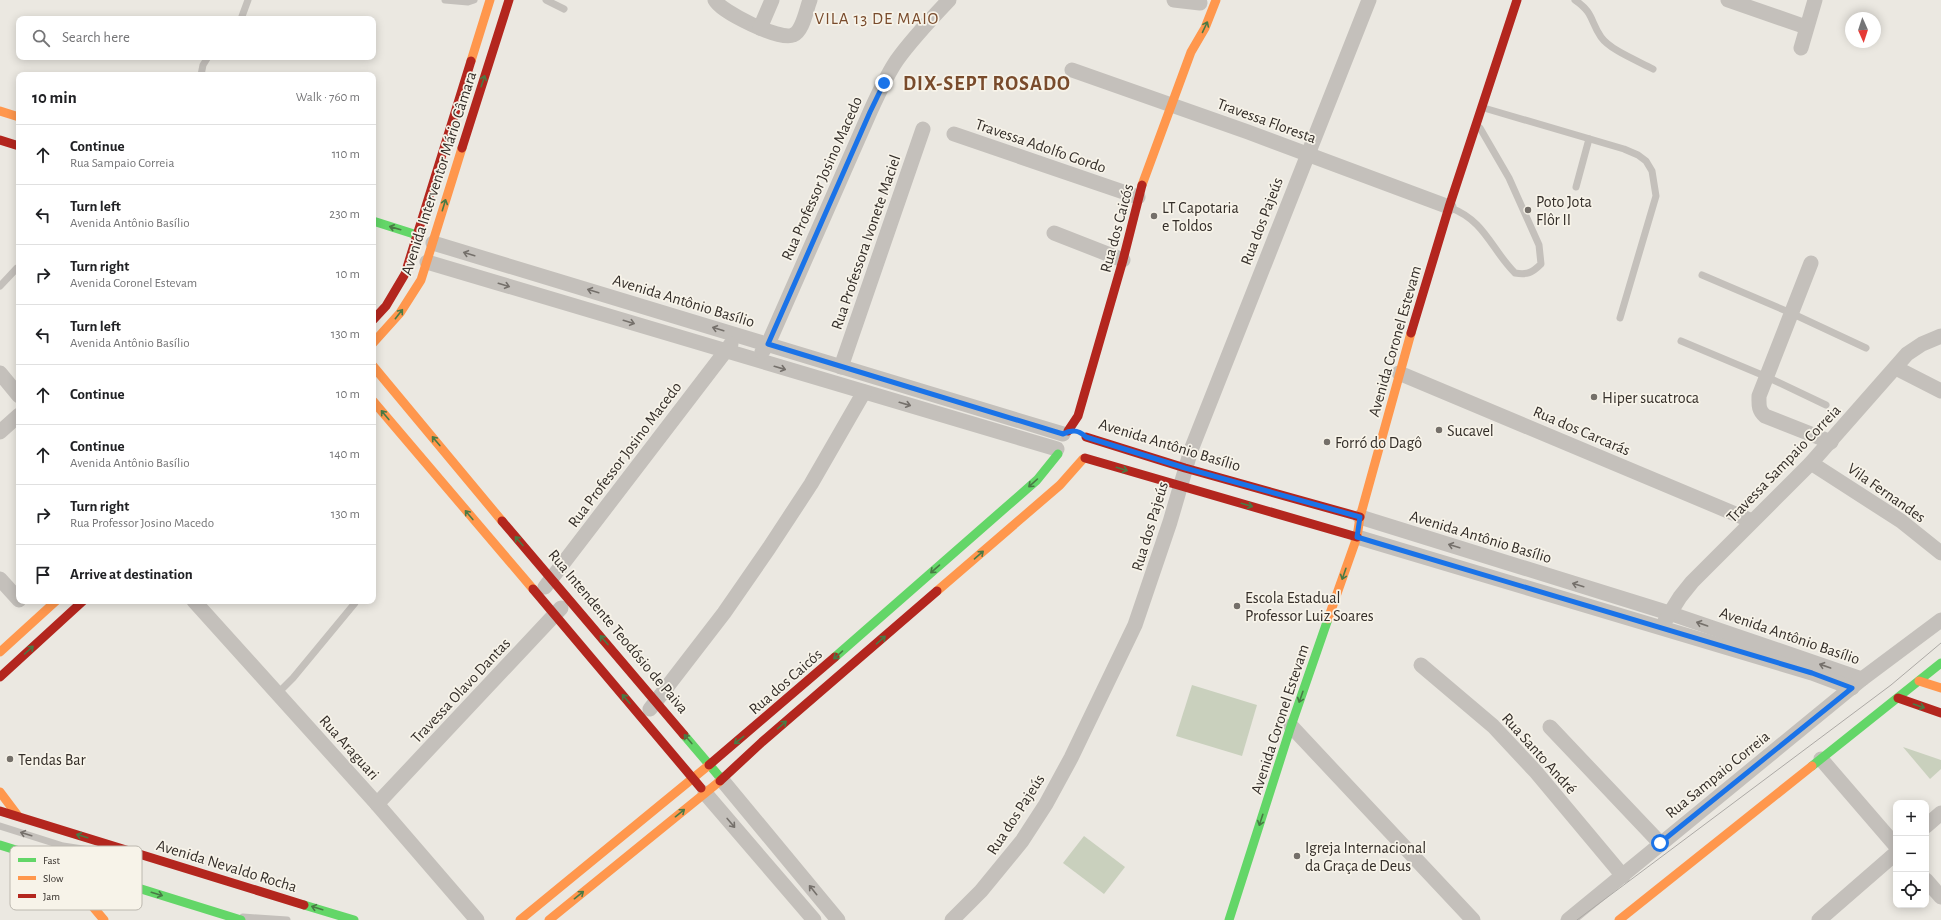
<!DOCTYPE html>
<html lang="en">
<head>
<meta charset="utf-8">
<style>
  :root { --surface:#fff; --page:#f6f6f6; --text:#202124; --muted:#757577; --line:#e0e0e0 }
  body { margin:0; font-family:"Alegreya Sans",sans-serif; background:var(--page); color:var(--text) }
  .controls { position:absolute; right:12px; bottom:12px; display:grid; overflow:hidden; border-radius:8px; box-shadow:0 2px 10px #0003 }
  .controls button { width:36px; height:36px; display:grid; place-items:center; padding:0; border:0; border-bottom:1px solid var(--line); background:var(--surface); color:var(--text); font:20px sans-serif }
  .compass { position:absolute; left:1845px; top:12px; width:36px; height:36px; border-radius:50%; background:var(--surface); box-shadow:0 2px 10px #0003; rotate:177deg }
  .stop { position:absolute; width:12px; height:12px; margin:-9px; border:3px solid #1a73e8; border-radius:50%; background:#fff }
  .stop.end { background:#1a73e8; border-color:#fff; box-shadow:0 1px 4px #0008 }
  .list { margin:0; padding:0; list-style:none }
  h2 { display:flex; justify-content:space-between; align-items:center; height:52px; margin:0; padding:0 16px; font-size:17px }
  h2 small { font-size:13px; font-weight:400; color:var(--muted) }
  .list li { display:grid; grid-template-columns:26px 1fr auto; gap:12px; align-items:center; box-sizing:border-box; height:60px; padding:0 16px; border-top:1px solid var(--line) }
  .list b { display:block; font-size:15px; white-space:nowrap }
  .list p { margin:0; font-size:13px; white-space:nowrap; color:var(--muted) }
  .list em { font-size:13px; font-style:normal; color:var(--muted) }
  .icon { flex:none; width:22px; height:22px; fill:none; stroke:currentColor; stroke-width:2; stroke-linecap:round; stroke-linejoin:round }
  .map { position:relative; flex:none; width:1941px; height:920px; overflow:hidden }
  .search { position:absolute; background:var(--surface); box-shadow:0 2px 10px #0003; left:16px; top:16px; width:360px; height:44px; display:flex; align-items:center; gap:10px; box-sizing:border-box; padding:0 14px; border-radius:8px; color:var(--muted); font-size:15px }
  .panel { position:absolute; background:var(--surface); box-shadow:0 2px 10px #0003; left:16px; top:72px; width:360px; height:532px; border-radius:8px }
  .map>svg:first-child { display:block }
  .green { fill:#c9d0bd }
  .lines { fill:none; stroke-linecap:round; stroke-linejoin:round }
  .lane { stroke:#c4c0bb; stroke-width:7 }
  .street { stroke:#c4c0bb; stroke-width:15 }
  .fast { stroke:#63d668; stroke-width:9 }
  .slow { stroke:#ff974d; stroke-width:9 }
  .jam { stroke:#b3261e; stroke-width:9 }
  .tram { stroke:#aca9a5; stroke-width:1 }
  .oneway { stroke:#497a45 }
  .oneway2 { stroke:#75706b }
  .route { stroke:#1a73e8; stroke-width:5 }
  .poi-dot { fill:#746f69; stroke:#f7f3e9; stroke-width:1.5 }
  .labels { text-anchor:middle; stroke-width:3.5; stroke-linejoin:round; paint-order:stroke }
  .street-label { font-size:16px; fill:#342e29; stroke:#f7f3e9 }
  .poi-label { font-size:16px; fill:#342e29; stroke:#f7f3e9; text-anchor:start }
  .neighbourhood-label { font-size:17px; letter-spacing:1px; fill:#794b2c; stroke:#f7f3e9 }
  .district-label { font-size:20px; font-weight:bold; letter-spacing:1px; fill:#794b2c; stroke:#f7f3e9 }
  .key { fill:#f7f3e9; stroke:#bcb8af; stroke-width:1 }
  .key-label { font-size:11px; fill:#342e29 }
</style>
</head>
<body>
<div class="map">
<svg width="1941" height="920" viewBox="0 0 1941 920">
  <rect width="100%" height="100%" fill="#ebe8e1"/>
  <g class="green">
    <polygon points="1192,685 1257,705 1242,756 1176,736"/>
    <polygon points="1903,747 1941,760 1941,769 1930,779"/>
    <polygon points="1084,836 1125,867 1104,894 1063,863"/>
  </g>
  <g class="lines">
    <g class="lane">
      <polyline points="445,0 468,2 474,0"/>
      <polyline points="546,0 564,9"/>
      <path d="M1575 0C1594 13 1590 21 1601 37 1610 50 1638 61 1653 69"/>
      <polyline points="241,19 248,0"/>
      <polyline points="201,75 203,65 208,57"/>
      <polyline points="1484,108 1624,149 1638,155 1646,161 1652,171 1656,196 1620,318"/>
      <polyline points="1576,187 1589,139"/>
      <path d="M1451 208C1485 221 1491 249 1515 273 1527 275 1532 273 1541 264L1539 245 1509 178 1480 128"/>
      <polyline points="1702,275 1791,313 1866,348"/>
      <polyline points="0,286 17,268 19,269"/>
      <polyline points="1681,341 1767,377 1826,405"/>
      <polyline points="278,693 293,678 355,603"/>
      <polyline points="0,826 63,846 96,851"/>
      <polyline points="243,917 287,920"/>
    </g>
    <g class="street">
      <path d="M715 0C721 12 780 41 793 35 803 31 806 10 810 0"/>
      <polyline points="1174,0 1200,3"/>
      <polyline points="1728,0 1806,27"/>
      <polyline points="760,28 772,0"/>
      <polyline points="1801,48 1815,0"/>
      <polyline points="1072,70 1248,132 1449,207"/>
      <polyline points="954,134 1138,197"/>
      <polyline points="1054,233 1123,260"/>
      <polyline points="433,243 1063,434"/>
      <polyline points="427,262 1057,449"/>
      <path d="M1811 263 1759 396C1759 404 1758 410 1765 416L1831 442"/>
      <path d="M762 352 768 344 870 112C878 95 886 76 897 60 912 39 931 19 949 0"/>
      <polyline points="841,367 923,129"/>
      <polyline points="1896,368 1941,391"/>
      <polyline points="0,373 19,396"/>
      <polyline points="1399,373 1752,521"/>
      <polyline points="0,432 19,415"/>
      <polyline points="1811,463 1901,521 1941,553"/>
      <polyline points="1360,517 1669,613 1862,679"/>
      <polyline points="1357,537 1812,673 1852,688"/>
      <polyline points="0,579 19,600"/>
      <polyline points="545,587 731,344"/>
      <polyline points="194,601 377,804 477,920"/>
      <polyline points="1665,621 1680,597 1692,582 1811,463 1907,354 1922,344 1941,336"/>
      <polyline points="1421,665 1493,726 1536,772 1623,876"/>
      <polyline points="650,709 724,613 769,548 811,484 864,392"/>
      <polyline points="1291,726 1473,920"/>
      <polyline points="1550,727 1660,843"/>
      <polyline points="1821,759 1896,846"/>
      <polyline points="722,780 838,920"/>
      <polyline points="705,793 814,920"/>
      <polyline points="377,804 561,608"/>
      <polyline points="1926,826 1941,813"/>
      <polyline points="1926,880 1941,897"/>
      <polyline points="952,920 981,891 1022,841 1046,804 1071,758 1135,625 1170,522 1191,450 1369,0"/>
      <polyline points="1568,920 1862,679 1941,620"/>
      <polyline points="1819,920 1896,853"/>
    </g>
    <g class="fast">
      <polyline points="373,221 417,235"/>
      <polyline points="835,657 1037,480 1058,454"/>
      <polyline points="684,735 718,775"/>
      <polyline points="1812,766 1941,663"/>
      <polyline points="0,845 241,920"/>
      <polyline points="304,905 354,920"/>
      <polyline points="1229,920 1291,726 1328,619"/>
    </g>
    <g class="slow">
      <polyline points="471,61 490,0"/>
      <polyline points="0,111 19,117"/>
      <polyline points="1142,185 1191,52 1205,28 1216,0"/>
      <polyline points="373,343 400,313 421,280 462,148"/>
      <polyline points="373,366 502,521"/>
      <polyline points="373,401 533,589"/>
      <polyline points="937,591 1060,485 1083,459"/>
      <polyline points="1328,619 1357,537 1360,517 1411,333"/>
      <polyline points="0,652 56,601"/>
      <polyline points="1919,681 1941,688"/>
      <polyline points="0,792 18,816"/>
      <polyline points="55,862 104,920"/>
      <polyline points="520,920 709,765"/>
      <polyline points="549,920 720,781"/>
      <polyline points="1619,920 1812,766"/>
    </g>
    <g class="jam">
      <polyline points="0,140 19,146"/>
      <polyline points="462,148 509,0"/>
      <polyline points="373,320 386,306 405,274 471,61"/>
      <polyline points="1411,333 1449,207 1517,0"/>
      <polyline points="1068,431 1078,416 1123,260 1142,185"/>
      <polyline points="1086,437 1185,468 1360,517"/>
      <polyline points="1085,458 1357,537"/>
      <polyline points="502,521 684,735"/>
      <polyline points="533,589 701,788"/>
      <polyline points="0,677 83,601"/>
      <polyline points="1898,698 1941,713"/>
      <polyline points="709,765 835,657"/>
      <polyline points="720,781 762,742 937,591"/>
      <polyline points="0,811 304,905"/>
    </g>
    <polyline class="tram" points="1577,920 1891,685 1941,643"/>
  </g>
  <defs><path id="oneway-shaft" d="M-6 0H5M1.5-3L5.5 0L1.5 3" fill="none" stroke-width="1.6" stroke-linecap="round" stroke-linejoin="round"/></defs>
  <g class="oneway">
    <use href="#oneway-shaft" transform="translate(1205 27) rotate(-65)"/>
    <use href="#oneway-shaft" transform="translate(483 81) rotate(-72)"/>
    <use href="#oneway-shaft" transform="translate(444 205) rotate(-73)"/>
    <use href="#oneway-shaft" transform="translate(395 228) rotate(-164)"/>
    <use href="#oneway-shaft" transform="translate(399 314) rotate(-52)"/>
    <use href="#oneway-shaft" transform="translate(385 415) rotate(-130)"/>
    <use href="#oneway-shaft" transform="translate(436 441) rotate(-130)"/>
    <use href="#oneway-shaft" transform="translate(1122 469) rotate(17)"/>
    <use href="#oneway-shaft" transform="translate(1033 483) rotate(138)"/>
    <use href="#oneway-shaft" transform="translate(1247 505) rotate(16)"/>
    <use href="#oneway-shaft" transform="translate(469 515) rotate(-130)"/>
    <use href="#oneway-shaft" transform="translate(519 541) rotate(-131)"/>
    <use href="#oneway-shaft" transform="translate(979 555) rotate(-41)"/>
    <use href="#oneway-shaft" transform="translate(935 569) rotate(139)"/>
    <use href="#oneway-shaft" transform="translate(1344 574) rotate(109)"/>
    <use href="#oneway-shaft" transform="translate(604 640) rotate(-131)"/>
    <use href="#oneway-shaft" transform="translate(881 640) rotate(-41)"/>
    <use href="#oneway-shaft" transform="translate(29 650) rotate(-42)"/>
    <use href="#oneway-shaft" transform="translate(838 655) rotate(139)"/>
    <use href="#oneway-shaft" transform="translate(1301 697) rotate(109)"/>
    <use href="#oneway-shaft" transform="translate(626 699) rotate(-131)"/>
    <use href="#oneway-shaft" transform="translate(1919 706) rotate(19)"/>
    <use href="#oneway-shaft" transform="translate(782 725) rotate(-41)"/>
    <use href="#oneway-shaft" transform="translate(688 739) rotate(-130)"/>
    <use href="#oneway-shaft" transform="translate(739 740) rotate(142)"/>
    <use href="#oneway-shaft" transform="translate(680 813) rotate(-39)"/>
    <use href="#oneway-shaft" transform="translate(1261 820) rotate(108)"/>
    <use href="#oneway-shaft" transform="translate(82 836) rotate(-163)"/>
    <use href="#oneway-shaft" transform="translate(157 894) rotate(17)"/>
    <use href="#oneway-shaft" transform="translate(579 895) rotate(-39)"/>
    <use href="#oneway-shaft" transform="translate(317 908) rotate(-163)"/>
  </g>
  <g class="oneway2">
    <use href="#oneway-shaft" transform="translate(469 254) rotate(-163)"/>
    <use href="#oneway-shaft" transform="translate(504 285) rotate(17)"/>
    <use href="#oneway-shaft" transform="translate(593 291) rotate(-163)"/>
    <use href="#oneway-shaft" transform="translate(629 322) rotate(17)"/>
    <use href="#oneway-shaft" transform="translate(718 329) rotate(-163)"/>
    <use href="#oneway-shaft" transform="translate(780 368) rotate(16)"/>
    <use href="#oneway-shaft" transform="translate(905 404) rotate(16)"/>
    <use href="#oneway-shaft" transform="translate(1454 546) rotate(-163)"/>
    <use href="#oneway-shaft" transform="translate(1578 585) rotate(-163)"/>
    <use href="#oneway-shaft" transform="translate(1702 624) rotate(-161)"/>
    <use href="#oneway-shaft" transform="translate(1825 666) rotate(-161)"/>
    <use href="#oneway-shaft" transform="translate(731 823) rotate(50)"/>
    <use href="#oneway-shaft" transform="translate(26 834) rotate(-163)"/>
    <use href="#oneway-shaft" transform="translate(813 890) rotate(-129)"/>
  </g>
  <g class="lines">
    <path class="route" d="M884 83 870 112 768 344 1063 434C1072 429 1079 430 1086 437L1185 468 1360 517 1357 537 1812 673 1852 688 1660 843"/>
  </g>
  <g class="poi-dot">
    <circle cx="1528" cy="210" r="4"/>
    <circle cx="1154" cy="216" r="4"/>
    <circle cx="1594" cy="397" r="4"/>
    <circle cx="1439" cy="430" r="4"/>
    <circle cx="1327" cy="442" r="4"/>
    <circle cx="1237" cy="606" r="4"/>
    <circle cx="10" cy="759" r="4"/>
    <circle cx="1297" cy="856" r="4"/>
  </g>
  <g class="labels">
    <g class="street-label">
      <text transform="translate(1267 120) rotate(20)" y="6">Travessa Floresta</text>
      <text transform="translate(1041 145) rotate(19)" y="6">Travessa Adolfo Gordo</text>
      <text transform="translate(438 173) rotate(-72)" y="6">Avenida Interventor Mário Câmara</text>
      <text transform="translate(821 178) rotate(-66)" y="6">Rua Professor Josino Macedo</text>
      <text transform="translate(1261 221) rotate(-69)" y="6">Rua dos Pajeús</text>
      <text transform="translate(1116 228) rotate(-75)" y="6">Rua dos Caicós</text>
      <text transform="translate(865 242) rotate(-71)" y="6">Rua Professora Ivonete Maciel</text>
      <text transform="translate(684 300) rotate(17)" y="6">Avenida Antônio Basílio</text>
      <text transform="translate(1394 341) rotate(-74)" y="6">Avenida Coronel Estevam</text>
      <text transform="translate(1582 430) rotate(23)" y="6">Rua dos Carcarás</text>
      <text transform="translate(1170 444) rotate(17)" y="6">Avenida Antônio Basílio</text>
      <text transform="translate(624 454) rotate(-53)" y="6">Rua Professor Josino Macedo</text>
      <text transform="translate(1783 463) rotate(-46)" y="6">Travessa Sampaio Correia</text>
      <text transform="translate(1887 492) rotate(35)" y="6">Vila Fernandes</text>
      <text transform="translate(1149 526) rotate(-73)" y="6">Rua dos Pajeús</text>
      <text transform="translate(1481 536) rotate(17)" y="6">Avenida Antônio Basílio</text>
      <text transform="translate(619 631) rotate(50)" y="6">Rua Intendente Teodósio de Paiva</text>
      <text transform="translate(1790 635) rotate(19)" y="6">Avenida Antônio Basílio</text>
      <text transform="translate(785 681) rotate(-41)" y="6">Rua dos Caicós</text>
      <text transform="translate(460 690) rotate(-47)" y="6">Travessa Olavo Dantas</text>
      <text transform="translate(1279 719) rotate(-72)" y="6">Avenida Coronel Estevam</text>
      <text transform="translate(350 747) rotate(48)" y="6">Rua Araguari</text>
      <text transform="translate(1540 753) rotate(48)" y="6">Rua Santo André</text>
      <text transform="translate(1717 774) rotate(-39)" y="6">Rua Sampaio Correia</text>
      <text transform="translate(1015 814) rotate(-57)" y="6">Rua dos Pajeús</text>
      <text transform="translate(227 865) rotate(17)" y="6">Avenida Nevaldo Rocha</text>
    </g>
    <g class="poi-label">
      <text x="1536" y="207">Poto Jota<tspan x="1536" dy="18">Flôr II</tspan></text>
      <text x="1162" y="213">LT Capotaria<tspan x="1162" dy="18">e Toldos</tspan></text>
      <text x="1602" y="403">Hiper sucatroca</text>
      <text x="1447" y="436">Sucavel</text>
      <text x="1335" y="448">Forró do Dagô</text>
      <text x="1245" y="603">Escola Estadual<tspan x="1245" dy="18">Professor Luiz Soares</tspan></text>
      <text x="18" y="765">Tendas Bar</text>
      <text x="1305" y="853">Igreja Internacional<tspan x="1305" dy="18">da Graça de Deus</tspan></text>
    </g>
    <g class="neighbourhood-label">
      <text x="877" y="24">VILA 13 DE MAIO</text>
    </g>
    <g class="district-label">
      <text x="987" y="90">DIX-SEPT ROSADO</text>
    </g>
  </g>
  <rect x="10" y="846" width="132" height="64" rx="6" class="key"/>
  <rect x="18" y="858" width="18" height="4" fill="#63d668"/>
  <rect x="18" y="876" width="18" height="4" fill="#ff974d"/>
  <rect x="18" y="894" width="18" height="4" fill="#b3261e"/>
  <g class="key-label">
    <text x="43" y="864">Fast</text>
    <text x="43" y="882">Slow</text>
    <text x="43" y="900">Jam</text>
  </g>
</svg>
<div class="controls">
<button>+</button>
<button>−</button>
<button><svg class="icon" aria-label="locate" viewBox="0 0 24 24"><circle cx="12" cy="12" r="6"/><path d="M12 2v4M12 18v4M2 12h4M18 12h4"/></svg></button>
</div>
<svg class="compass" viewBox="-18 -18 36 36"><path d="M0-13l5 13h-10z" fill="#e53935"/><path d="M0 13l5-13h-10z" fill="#757577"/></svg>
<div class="stop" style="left:1660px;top:843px"></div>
<div class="stop end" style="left:884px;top:83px"></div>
<div class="search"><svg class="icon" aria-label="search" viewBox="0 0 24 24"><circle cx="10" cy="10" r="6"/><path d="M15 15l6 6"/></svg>Search here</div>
<section class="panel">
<h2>10 min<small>Walk · 760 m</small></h2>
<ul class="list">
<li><svg class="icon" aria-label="ahead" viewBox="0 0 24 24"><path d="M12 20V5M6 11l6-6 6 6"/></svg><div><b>Continue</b><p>Rua Sampaio Correia</p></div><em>110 m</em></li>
<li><svg class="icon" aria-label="left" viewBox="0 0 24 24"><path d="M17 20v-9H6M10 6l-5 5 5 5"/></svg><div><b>Turn left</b><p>Avenida Antônio Basílio</p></div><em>230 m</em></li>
<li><svg class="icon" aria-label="right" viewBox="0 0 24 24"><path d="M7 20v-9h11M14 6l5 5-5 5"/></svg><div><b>Turn right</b><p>Avenida Coronel Estevam</p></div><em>10 m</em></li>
<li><svg class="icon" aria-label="left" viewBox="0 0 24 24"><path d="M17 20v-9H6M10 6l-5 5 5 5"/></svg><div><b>Turn left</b><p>Avenida Antônio Basílio</p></div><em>130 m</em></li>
<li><svg class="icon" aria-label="ahead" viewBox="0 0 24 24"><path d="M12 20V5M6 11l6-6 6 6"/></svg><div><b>Continue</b></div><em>10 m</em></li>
<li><svg class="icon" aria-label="ahead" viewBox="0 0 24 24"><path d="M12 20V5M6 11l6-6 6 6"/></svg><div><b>Continue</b><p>Avenida Antônio Basílio</p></div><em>140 m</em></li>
<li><svg class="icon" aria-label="right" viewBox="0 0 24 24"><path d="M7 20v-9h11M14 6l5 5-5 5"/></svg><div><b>Turn right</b><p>Rua Professor Josino Macedo</p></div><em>130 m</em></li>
<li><svg class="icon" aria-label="arrive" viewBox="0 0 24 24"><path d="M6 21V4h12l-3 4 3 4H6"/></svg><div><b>Arrive at destination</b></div></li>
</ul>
</section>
</div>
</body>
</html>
